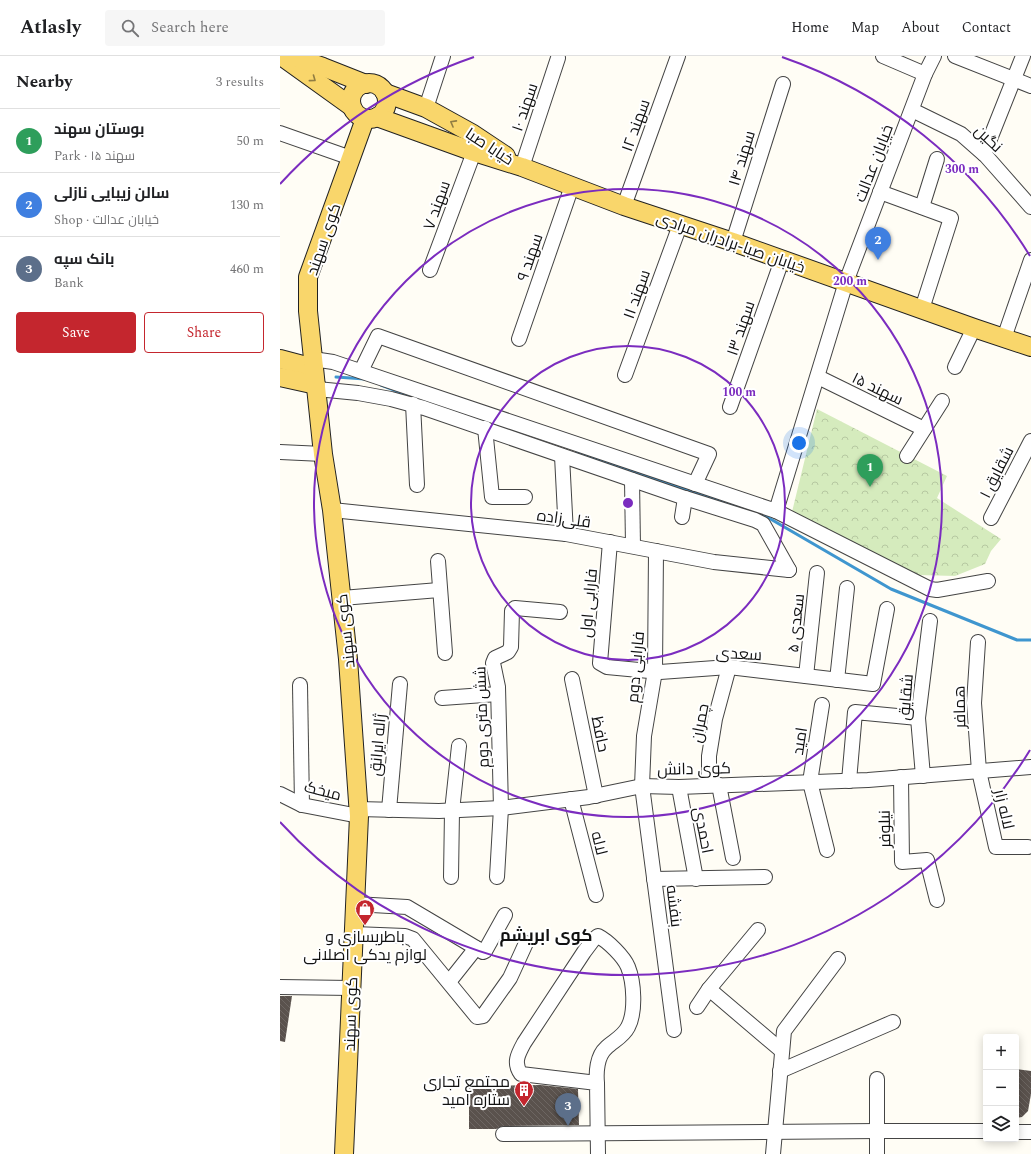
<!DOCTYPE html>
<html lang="en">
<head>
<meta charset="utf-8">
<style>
  :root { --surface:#fff; --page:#f6f6f6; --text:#202124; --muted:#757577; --line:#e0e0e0; --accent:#c4262e }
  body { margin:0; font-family:Spectral,Cairo,serif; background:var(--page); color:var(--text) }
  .controls { position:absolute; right:12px; bottom:12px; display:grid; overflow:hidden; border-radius:4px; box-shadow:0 2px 10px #0003 }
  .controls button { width:36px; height:36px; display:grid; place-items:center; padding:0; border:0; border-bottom:1px solid var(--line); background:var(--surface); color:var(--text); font:20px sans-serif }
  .you { position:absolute; left:519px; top:387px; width:14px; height:14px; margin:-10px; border:3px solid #fff; border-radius:50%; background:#1a73e8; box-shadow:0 0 0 6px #1a73e833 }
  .badge { display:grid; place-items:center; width:26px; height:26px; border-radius:50%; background:var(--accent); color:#fff; font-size:13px; font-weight:700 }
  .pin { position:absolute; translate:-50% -33px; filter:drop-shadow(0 1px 2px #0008) }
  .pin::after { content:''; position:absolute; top:21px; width:14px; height:12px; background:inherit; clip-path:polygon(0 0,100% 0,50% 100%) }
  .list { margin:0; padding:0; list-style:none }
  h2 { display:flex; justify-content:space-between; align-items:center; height:52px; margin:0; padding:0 16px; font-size:17px }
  h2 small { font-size:13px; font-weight:400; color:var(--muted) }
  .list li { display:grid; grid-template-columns:26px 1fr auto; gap:12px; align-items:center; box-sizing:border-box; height:64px; padding:0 16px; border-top:1px solid var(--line) }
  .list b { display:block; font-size:15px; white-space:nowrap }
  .list p { margin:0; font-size:13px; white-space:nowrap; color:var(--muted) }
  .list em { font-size:13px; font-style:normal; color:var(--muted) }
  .actions { display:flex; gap:8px; padding:12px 16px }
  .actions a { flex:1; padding:9px 0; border:1px solid var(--accent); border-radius:4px; text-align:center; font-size:14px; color:var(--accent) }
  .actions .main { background:var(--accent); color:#fff }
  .icon { flex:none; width:22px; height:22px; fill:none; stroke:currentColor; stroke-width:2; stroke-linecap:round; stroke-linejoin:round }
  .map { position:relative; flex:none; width:751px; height:1098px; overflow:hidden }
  header { display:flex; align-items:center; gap:24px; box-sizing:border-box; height:56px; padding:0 20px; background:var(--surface); border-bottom:1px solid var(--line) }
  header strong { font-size:19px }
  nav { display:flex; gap:22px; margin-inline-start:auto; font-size:14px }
  .search { width:280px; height:36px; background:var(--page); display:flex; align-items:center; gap:10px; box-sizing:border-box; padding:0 14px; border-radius:4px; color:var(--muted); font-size:15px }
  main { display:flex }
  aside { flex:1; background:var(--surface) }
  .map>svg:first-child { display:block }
  .park { fill:url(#park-crowns) }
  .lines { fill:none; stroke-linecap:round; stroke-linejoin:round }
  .stream { stroke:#3f96cf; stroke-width:3 }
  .building { fill:url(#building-back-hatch) }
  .minor-casing { stroke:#444; stroke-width:16 }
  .major-casing { stroke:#222; stroke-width:20 }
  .minor { stroke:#fff; stroke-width:14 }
  .major { stroke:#f9d66b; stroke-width:18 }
  .oneway { stroke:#917d42 }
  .ring { fill:none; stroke:#7b2cbf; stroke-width:2 }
  .labels { text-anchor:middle; stroke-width:4; stroke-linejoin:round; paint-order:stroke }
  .street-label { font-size:16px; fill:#111; stroke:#fff }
  .poi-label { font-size:16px; fill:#111; stroke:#fff }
  .neighbourhood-label { font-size:17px; font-weight:bold; fill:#111; stroke:#fff }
  .centre { fill:#7b2cbf; stroke:#fff; stroke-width:2 }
  .ring-label { font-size:12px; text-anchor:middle; font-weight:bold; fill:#7b2cbf; stroke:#fff; stroke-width:4; stroke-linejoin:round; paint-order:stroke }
</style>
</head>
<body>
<header>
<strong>Atlasly</strong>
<div class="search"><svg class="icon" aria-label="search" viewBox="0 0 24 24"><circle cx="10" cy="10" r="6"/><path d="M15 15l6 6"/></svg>Search here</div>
<nav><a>Home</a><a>Map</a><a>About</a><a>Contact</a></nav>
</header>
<main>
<aside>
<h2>Nearby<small>3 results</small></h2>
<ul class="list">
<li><span class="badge" style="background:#2e9e5b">1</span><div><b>بوستان سهند</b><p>Park · سهند ۱۵</p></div><em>50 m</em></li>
<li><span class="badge" style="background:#3f7fe0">2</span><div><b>سالن زیبایی نازلی</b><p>Shop · خیابان عدالت</p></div><em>130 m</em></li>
<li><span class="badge" style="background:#5c6f8a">3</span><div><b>بانک سپه</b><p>Bank</p></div><em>460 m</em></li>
</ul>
<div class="actions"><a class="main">Save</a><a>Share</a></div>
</aside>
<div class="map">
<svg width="751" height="1098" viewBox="0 0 751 1098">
  <defs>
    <pattern id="park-crowns" width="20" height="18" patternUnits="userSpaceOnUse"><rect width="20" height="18" fill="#d5ebbd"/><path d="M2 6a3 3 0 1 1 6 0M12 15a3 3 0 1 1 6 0" fill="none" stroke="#b6c8a1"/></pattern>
    <pattern id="building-back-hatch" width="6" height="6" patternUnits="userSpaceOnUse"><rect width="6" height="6" fill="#5a524d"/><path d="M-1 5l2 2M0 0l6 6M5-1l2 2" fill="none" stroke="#6d6662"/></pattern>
  </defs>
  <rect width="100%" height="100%" fill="#fffdf5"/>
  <polygon class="park" points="537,353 667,420 657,442 721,483 711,495 705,508 675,520 638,519 512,456"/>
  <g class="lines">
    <g class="stream">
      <polyline points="56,321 85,323"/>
      <polyline points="101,329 135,342"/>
      <polyline points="296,397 482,458 611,533 737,584 751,584"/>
    </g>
  </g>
  <g class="building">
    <polygon points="0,940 12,940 5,986 0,985"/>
    <polygon points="736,1013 751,1015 751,1038 748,1055 742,1061 736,1062"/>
    <polygon points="261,1029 298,1033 299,1069 223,1070 216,1073 189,1073 189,1030"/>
  </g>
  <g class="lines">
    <defs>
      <g id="minor">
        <polyline points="603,0 645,18"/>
        <polyline points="675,0 751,30"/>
        <polyline points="146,52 163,0"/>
        <polyline points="632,54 681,78 706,100 751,151"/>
        <polyline points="0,77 71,102"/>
        <polyline points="704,98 743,0"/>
        <polyline points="242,111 278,2"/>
        <polyline points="600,136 671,162 642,253"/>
        <polyline points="344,150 398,0"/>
        <polyline points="642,151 657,103"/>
        <polyline points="453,186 503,28"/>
        <polyline points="150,214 194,96"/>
        <polyline points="724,282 751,204"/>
        <polyline points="239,283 292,130"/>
        <polyline points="33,303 53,306 496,455 566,226 645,18 654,0"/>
        <polyline points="675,311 694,272"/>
        <polyline points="81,315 98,280 429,398 415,428"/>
        <polyline points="345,319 400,169"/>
        <polyline points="538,321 644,373"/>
        <polyline points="37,333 78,337 111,343 144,352 405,442 475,464 483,468 509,514"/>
        <polyline points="133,348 137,429"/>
        <polyline points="450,351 502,204"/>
        <polyline points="205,372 212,441 245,441"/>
        <polyline points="0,396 43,398"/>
        <polyline points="282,400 286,478"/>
        <polyline points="627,400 662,345"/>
        <polyline points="352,424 353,490"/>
        <polyline points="52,454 286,478 434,506 509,514"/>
        <polyline points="496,455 650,533 657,534 708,525"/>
        <polyline points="402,461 405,442"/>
        <polyline points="711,462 751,385"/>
        <polyline points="330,486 320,607 327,611 380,616 449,611 593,628 607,553"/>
        <polyline points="376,495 375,615 364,680 362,730 394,974"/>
        <polyline points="158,505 165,597"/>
        <polyline points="62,542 159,534"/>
        <polyline points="698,586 694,647 699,715 716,791 748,791"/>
        <polyline points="526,620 537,517"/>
        <polyline points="292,623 316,740"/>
        <polyline points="557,624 567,532"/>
        <polyline points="20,629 22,749"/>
        <polyline points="162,642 218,638"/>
        <polyline points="542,649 530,726 547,794"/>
        <polyline points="643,720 638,662 650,565"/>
        <polyline points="621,721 622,806 647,804 657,844"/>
        <polyline points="569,725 575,656 638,662"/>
        <polyline points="429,729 429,700 435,663 449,611"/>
        <polyline points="439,729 453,802"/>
        <polyline points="399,731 416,823"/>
        <polyline points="0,738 22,749 79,760"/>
        <polyline points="291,743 316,839"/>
        <polyline points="78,753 159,755 221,752 309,741 362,730 399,731 588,724 751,711"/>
        <polyline points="109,754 120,628"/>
        <polyline points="171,821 172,755 179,690"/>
        <polyline points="217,821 221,752 218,631 213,607 215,602 228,596 231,591 232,555 235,552 280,556"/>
        <polyline points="374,823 485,821"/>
        <polyline points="75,848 127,851 203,896 205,895 225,859"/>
        <polyline points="74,878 125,880 133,883 197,961 203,960 230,922 246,887"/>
        <polyline points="169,926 196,892"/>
        <polyline points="0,931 71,932"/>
        <polyline points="429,933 502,995"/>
        <polyline points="417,951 429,933 478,874"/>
        <polyline points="500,1015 613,966"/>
        <path d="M317 1027 241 1018C233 1007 238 998 244 987L304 896 313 884 318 880C328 885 344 901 348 911 354 926 356 956 348 971 343 981 333 985 326 992 317 1000 316 1016 317 1027L318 1098"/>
        <polyline points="736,1076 751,1076"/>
        <polyline points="223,1078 598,1075 706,1075"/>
        <polyline points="493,1098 504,975 558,903"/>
        <polyline points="597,1098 597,1023"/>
      </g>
      <g id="major">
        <polyline points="1,0 72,51"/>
        <polyline points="12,0 43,11 86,28"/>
        <circle cx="89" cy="45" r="18"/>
        <polyline points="105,37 146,52 193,78 226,100"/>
        <polyline points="97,61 194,96 242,111 344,150 453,186 694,272 751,291"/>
        <polyline points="0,303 34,312"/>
        <polyline points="0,321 36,329"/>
        <polyline points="64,1098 79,760 68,603 52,454 43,398 34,312 28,255 28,221 85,63"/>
      </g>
    </defs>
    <use href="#minor" class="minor-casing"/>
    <use href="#major" class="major-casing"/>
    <use href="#minor" class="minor"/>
    <use href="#major" class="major"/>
  </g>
  <defs><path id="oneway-chevron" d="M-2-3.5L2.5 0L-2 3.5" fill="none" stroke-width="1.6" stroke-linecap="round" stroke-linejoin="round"/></defs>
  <g class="oneway">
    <use href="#oneway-chevron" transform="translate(33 23) rotate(36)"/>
    <use href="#oneway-chevron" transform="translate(173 67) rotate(-151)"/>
  </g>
  <g class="ring">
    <circle cx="348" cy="447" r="157"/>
    <circle cx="348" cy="447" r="314"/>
    <path d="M750 694A472 472 0 0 1 0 766M0 128A472 472 0 0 1 194 1M502 1A472 472 0 0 1 750 200"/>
  </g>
  <defs>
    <symbol id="shop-pin" viewBox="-11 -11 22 30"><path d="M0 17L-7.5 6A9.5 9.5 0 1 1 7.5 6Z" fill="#c4262e" stroke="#fff"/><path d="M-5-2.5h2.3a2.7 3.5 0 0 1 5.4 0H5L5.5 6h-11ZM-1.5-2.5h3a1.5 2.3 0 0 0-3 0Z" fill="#fff"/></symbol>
    <symbol id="building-pin" viewBox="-11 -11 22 30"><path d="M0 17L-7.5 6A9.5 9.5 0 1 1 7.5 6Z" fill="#c4262e" stroke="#fff"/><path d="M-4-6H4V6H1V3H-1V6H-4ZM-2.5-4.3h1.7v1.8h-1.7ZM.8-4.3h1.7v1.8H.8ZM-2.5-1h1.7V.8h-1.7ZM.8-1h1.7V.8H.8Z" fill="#fff"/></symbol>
  </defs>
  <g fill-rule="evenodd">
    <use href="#shop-pin" x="74" y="842" width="22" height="30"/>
    <use href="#building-pin" x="233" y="1023" width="22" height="30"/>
  </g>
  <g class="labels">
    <g class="street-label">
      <text transform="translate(244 51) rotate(-71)" y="6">سهند ۱۰</text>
      <text transform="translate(355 69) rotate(-70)" y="6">سهند ۱۲</text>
      <text transform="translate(709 82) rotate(43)" y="6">نگین</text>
      <text transform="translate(210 90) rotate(33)" y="6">خیابا صبا</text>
      <text transform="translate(461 102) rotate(-73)" y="6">سهند ۱۴</text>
      <text transform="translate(593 107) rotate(-69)" y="6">خیابان عدالت</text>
      <text transform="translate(156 149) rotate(-70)" y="6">سهند ۷</text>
      <text transform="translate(43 183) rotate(-71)" y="6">کوی سهند</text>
      <text transform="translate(451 186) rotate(19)" y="6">خیابان صبا-برادران مرادی</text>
      <text transform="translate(249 201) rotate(-71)" y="6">سهند ۹</text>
      <text transform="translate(356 238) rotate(-70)" y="6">سهند ۱۱</text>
      <text transform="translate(460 272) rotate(-71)" y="6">سهند ۱۳</text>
      <text transform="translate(598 332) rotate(26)" y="6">سهند ۱۵</text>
      <text transform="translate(716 416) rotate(-63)" y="6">شقایق ۱</text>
      <text transform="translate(284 462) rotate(8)" y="6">قلی‌زاده</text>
      <text transform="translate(308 547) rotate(-85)" y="6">فارابی اول</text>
      <text transform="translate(515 567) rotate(-84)" y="6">سعدی ۵</text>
      <text transform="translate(65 575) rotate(-96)" y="6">کوی سهند</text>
      <text transform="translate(459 597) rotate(3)" y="6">سعدی</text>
      <text transform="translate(355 611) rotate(-85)" y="6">فارابی دوم</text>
      <text transform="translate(625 641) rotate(-85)" y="6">شقایق</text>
      <text transform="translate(679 651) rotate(-91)" y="6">همافر</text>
      <text transform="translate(201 661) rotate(-92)" y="6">شش متری دوم</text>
      <text transform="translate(419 667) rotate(-79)" y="6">چمران</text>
      <text transform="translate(321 678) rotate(78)" y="6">حافظ</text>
      <text transform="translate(519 685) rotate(-81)" y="6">امید</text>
      <text transform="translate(97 689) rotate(-85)" y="6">ژاله ایرانق</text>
      <text transform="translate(414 712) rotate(-1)" y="6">کوی دانش</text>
      <text transform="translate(43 734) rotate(14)" y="6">میخک</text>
      <text transform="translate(725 753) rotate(77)" y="6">لاله زار</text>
      <text transform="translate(604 773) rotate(-91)" y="6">نیلوفر</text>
      <text transform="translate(424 774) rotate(79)" y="6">احمدی</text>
      <text transform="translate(320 787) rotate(76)" y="6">لاله</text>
      <text transform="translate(395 850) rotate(83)" y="6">بنفشه</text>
      <text transform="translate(70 958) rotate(-88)" y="6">کوی سهند</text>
    </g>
    <g class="poi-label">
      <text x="85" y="886">باطریسازی و<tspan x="85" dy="18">لوازم یدکی اصلانی</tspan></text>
      <text x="230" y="1031" text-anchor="end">مجتمع تجاری<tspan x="230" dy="18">ستاره امید</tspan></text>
    </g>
    <g class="neighbourhood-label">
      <text x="266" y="885">کوی ابریشم</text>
    </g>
  </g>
  <circle cx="348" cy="447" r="6" class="centre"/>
  <g class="ring-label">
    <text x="682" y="117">300 m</text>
    <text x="570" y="229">200 m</text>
    <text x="459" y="340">100 m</text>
  </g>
</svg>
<div class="controls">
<button>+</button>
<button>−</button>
<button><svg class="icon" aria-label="layers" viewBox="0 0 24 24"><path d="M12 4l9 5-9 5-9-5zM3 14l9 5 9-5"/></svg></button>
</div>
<div class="you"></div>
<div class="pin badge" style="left:590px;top:431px;background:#2e9e5b">1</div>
<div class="pin badge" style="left:598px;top:204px;background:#3f7fe0">2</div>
<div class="pin badge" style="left:288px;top:1070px;background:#5c6f8a">3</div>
</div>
</main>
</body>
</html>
